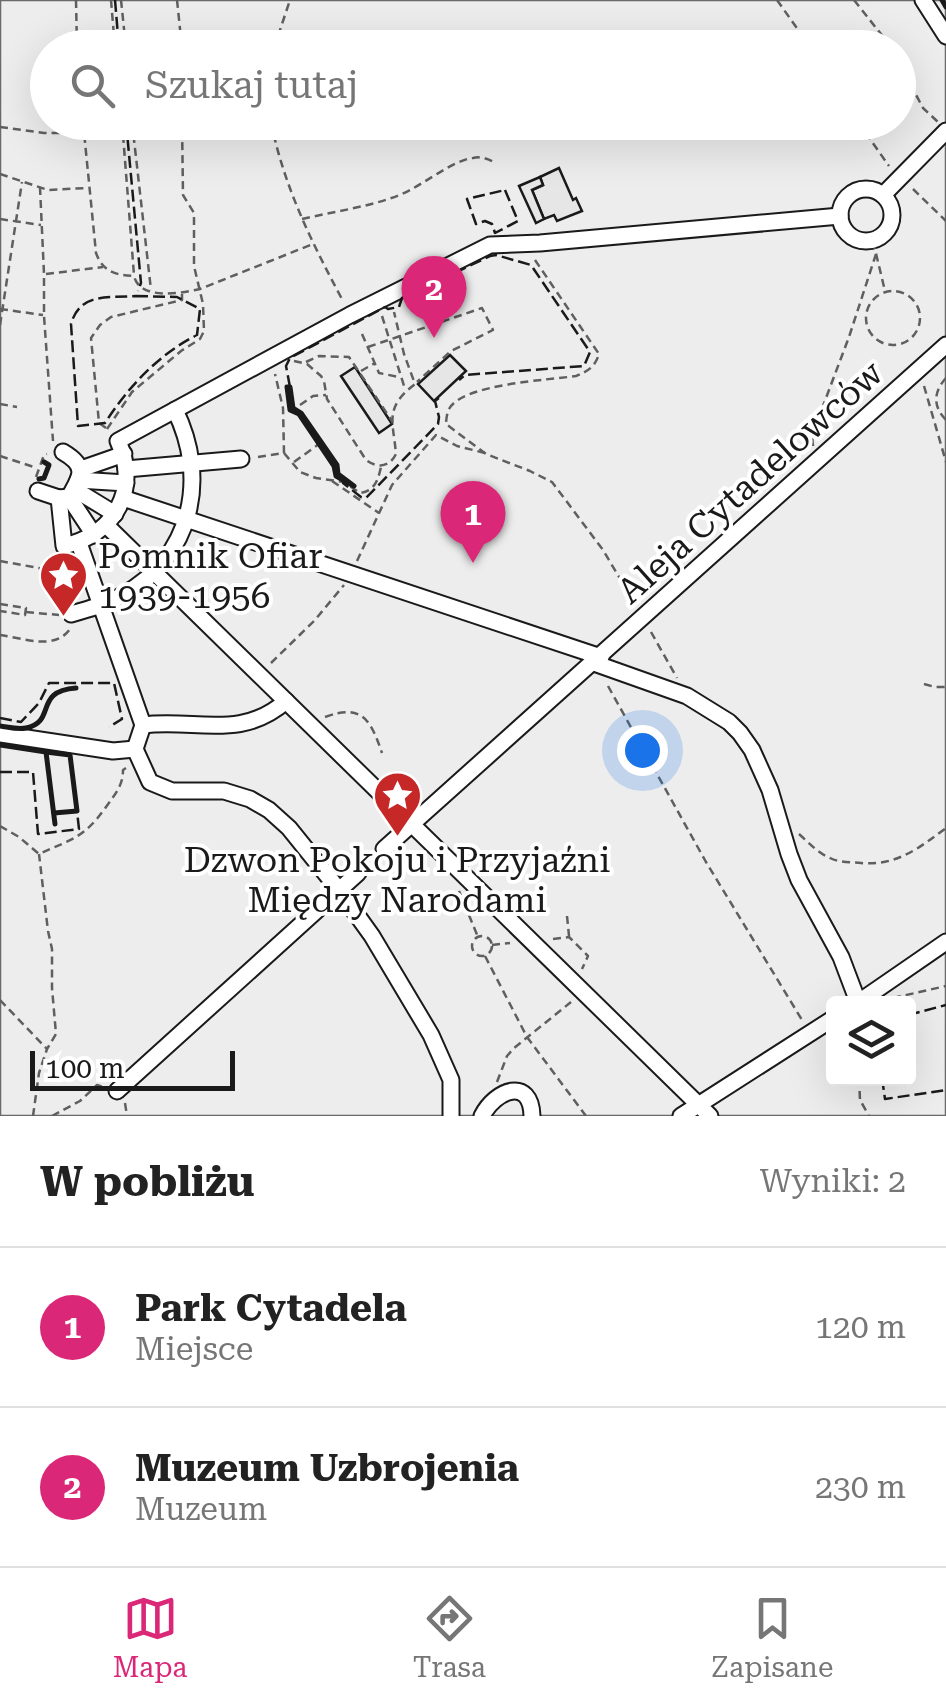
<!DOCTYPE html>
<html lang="pl">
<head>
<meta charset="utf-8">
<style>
  :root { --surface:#fff; --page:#f6f6f6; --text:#222; --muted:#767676; --line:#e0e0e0; --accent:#db2777 }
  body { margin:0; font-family:"Roboto Serif",serif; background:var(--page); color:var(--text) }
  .controls { position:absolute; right:30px; bottom:30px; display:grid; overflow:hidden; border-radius:10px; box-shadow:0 10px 40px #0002 }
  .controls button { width:90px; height:90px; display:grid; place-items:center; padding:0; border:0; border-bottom:2px solid var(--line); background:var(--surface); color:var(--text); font:50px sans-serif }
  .scale { position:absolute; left:30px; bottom:25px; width:205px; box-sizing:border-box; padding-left:10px; border:5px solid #1a1a1a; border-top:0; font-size:28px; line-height:35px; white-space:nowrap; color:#1a1a1a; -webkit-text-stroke:8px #fff; paint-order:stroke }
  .you { position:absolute; left:642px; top:750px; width:35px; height:35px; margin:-25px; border:8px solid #fff; border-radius:50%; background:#1a73e8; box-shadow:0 0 0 15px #1a73e833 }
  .badge { display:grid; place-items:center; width:65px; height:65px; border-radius:50%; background:var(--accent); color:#fff; font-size:32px; font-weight:700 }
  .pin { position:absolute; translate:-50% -82px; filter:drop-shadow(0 2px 5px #0008) }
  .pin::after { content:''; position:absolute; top:52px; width:35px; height:30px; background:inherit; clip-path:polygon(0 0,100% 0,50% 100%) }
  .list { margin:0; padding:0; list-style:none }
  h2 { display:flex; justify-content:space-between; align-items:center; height:130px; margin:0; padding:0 40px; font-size:42px }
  h2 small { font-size:32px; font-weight:400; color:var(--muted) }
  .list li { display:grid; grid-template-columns:65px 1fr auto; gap:30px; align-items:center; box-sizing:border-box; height:160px; padding:0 40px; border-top:2px solid var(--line) }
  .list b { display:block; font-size:38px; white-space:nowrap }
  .list p { margin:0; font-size:32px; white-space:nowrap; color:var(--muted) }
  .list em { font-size:32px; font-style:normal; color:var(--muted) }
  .icon { flex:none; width:55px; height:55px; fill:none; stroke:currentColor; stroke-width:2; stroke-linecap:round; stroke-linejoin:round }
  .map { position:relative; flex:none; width:946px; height:1116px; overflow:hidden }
  .search { position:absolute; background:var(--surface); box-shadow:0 10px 40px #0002; left:30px; right:30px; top:30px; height:110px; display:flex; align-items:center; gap:25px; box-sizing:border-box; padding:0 35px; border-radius:55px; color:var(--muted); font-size:38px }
  .sheet { height:450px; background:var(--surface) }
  nav { display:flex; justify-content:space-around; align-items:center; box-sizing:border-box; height:140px; border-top:2px solid var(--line); background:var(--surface); font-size:28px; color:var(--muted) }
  nav a { display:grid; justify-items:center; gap:5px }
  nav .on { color:var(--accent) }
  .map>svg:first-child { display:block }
  .built { fill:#ededed; stroke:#6a6a6a; stroke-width:2.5; fill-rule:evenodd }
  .building { fill:#e6e6e6; stroke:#1a1a1a; stroke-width:2.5 }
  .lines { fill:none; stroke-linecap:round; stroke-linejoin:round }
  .minor-casing { stroke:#1a1a1a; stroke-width:19 }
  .path { stroke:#5f5f5f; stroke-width:2.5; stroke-dasharray:8 5; stroke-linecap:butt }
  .minor { stroke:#fff; stroke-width:15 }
  .fence { stroke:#1a1a1a; stroke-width:2.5; stroke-dasharray:12 5; stroke-linecap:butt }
  .wall { stroke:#1a1a1a; stroke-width:5 }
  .labels { text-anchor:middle; stroke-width:8; stroke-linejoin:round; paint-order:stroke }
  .street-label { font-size:35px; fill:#1a1a1a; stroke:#fff }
  .poi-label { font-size:35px; fill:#1a1a1a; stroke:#fff; text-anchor:start }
</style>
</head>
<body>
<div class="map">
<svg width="946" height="1116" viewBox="0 0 946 1116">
  <rect width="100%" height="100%" fill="#fff"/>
  <path class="built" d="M0 0H946V1116H0ZM48 48H898V122H48ZM834 1004H908V1078H834Z"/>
  <g class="building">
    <polygon points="559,168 573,200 576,198 582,211 557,221 554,215 544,219 532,190 543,185 540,177"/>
    <polygon points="540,177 543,185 532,190 544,219 536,223 519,186"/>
    <polygon points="450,355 466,371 434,401 418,384"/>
    <polygon points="355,367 392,424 379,433 341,376"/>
  </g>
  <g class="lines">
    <defs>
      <g id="minor">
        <polyline points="923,0 946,36"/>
        <circle cx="866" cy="215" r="26"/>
        <polyline points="883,195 946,131"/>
        <polyline points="81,469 124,454"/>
        <polyline points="126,469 241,459"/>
        <polyline points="78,480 126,483"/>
        <polyline points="74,489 115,514"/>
        <path d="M38 491 59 498 69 497C82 475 87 466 63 452"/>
        <polyline points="69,497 94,535"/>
        <path d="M59 498 64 546C115 534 140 490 118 441L350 315 490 245 540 243 840 216"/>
        <polyline points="123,498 601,657"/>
        <polyline points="106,525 710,1116"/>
        <polyline points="79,543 143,725 135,749 150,782 172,791 224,791 250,799 269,810 289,828 339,890 372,936 431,1035 451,1080 451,1116"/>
        <path d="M71 614C89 609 107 604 123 595 192 556 209 479 175 410"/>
        <polyline points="594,663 687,696 729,722 740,733 752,750 770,790 789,854 799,880 841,957 858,1002"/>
        <path d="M143 725C195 718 241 741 286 701"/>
        <polyline points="0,734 113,751 135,749"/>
        <polyline points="384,849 946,345"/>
        <polyline points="856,1004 946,942"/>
        <polyline points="117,1091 358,873"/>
        <path d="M482 1116C495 1090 531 1076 532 1116"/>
        <polyline points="681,1116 834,1018"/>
      </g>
    </defs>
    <use href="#minor" class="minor-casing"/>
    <g class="path">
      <polyline points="76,0 77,48"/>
      <polyline points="111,0 115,48"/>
      <polyline points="121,0 126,48"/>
      <polyline points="177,0 182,48"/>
      <polyline points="777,0 811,48"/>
      <polyline points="854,0 892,48"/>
      <polyline points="274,48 290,0"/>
      <polyline points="898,61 923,108 938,122"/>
      <path d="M83 122 96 253C103 272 115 275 134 276 140 301 181 293 200 289L313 244"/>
      <polyline points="122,122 134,275"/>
      <polyline points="132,122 151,290"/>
      <path d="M271 122C284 187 312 243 343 301"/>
      <polyline points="858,122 889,166"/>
      <polyline points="0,127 44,133 83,133"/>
      <polyline points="0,174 48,190 87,188"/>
      <polyline points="40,187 44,274 44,316 53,441"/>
      <polyline points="913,189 946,221"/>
      <polyline points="0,219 41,225"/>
      <path d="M302 219C336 211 370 207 402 194 423 185 453 160 473 158 481 156 488 159 496 163"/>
      <polyline points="873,241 885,291"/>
      <path d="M535 260 599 354C595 367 588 371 576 376 549 380 462 384 449 409 447 412 446 421 446 424L486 454 530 471 552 482 603 550 635 604"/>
      <polyline points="46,274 103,267"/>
      <circle cx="893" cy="318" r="27"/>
      <polyline points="0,309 43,315"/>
      <polyline points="382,316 405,389"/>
      <polyline points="0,325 22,182"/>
      <polyline points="362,334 379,373 399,377"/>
      <polyline points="368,347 482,308 493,330 451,351 417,382"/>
      <path d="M294 361 307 364 321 376 324 381 327 399 366 460C377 468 389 468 396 454 393 420 384 408 415 384L404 354 394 312"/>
      <polyline points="306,362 319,356 349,357 392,421"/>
      <polyline points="361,371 375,363"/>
      <path d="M946 378C933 392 933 407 946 420"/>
      <polyline points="924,386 946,462"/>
      <polyline points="0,404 17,407"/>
      <polyline points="300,405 313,396 326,395"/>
      <polyline points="106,428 99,423 91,338 100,325 111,317 182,300 182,294"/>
      <polyline points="107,429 132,392 181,351 200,339 204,331 203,304 194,266 194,213 183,195 182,122"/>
      <polyline points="813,446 812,435 849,337 876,254"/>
      <path d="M284 453 300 472 316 478 344 482 360 493C375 491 378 480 381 467"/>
      <polyline points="0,456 37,468"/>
      <polyline points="258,457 284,453 283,408 275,374"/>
      <polyline points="294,462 319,444"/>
      <polyline points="36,477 44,455 47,454"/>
      <polyline points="332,481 379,513"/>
      <polyline points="0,561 61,572 71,570"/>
      <polyline points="357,561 392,485 436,435 457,446 485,453"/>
      <polyline points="0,604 26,608 25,615 0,611"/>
      <polyline points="26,612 59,615"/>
      <polyline points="651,632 677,678"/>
      <path d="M0 635C23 638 55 651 70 629"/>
      <polyline points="271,663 315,620 344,585"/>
      <polyline points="924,684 935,687 946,687"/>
      <polyline points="608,686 706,862 802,1020"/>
      <path d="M325 717C363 703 371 721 382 753"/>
      <path d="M0 826 19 837 39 854C72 839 84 838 106 807 115 794 123 786 123 770L126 768"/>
      <path d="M799 834C809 843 818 853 830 858 840 863 851 862 861 863 897 866 919 848 946 828"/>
      <polyline points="459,891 478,937"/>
      <polyline points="567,916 569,936"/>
      <circle cx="482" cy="946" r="10"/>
      <polyline points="553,939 569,937 588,956 582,969"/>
      <polyline points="492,945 510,943"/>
      <polyline points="485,956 527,1037 586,1116"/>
      <polyline points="893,998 946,986"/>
      <polyline points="0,1000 47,1049"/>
      <polyline points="859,1078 860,1100 869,1116"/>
      <polyline points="497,1082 507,1056 514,1048 571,1002"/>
      <polyline points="125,1103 127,1116"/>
      <polyline points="33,1116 39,1073 47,1049 56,1034 52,988 52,949 48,931 39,854"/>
      <polyline points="52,1116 80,1101 97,1085 104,1087"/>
    </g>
    <use href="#minor" class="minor"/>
    <g class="fence">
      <polyline points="115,0 119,48"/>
      <polyline points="126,122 141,283 138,291"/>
      <polygon points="505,190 518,221 495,233 492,224 485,221 476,224 467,199"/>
      <path d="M136 296 177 297 200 309 197 335C159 354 128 387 105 423L78 426 71 324C80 292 109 298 136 296Z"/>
      <polyline points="290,387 286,366 290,358 385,307 388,309 399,307 402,298 490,256 496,255 531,265 590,352 584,366 465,375 459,380"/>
      <polyline points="345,478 343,483 361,497 366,498 438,424 439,417 435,401 440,397"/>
      <polyline points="0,718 21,722 39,703 49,683 114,683 122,719 109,727"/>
      <polyline points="0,772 33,772 38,834 79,829 77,811"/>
      <polyline points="908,1015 946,1005"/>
      <polyline points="882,1078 885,1099 946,1090"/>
    </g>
    <g class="wall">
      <polyline points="942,0 946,7"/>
      <polygon points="287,387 290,387 293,408 301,413 337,465 338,474 354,486 336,476 334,466 299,414 290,410"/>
      <polyline points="39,479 44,478 49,465 44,462"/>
      <path d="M0 726C8 727 18 730 26 728 57 722 33 691 76 688"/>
      <polyline points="0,745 46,752 55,824"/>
      <polyline points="46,752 70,755 77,811 54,813"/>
    </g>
  </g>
  <defs>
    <symbol id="sight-pin" viewBox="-11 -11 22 30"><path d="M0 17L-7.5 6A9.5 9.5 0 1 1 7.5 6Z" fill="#c62828" stroke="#fff"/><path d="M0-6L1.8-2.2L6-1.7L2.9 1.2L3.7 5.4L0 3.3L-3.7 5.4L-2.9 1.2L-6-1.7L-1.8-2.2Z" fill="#fff"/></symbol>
  </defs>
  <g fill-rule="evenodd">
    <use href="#sight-pin" x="36" y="548" width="55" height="75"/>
    <use href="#sight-pin" x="370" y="768" width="55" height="75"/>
  </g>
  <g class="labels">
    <g class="street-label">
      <text transform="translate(750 482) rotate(-42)" y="12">Aleja Cytadelowców</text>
    </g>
    <g class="poi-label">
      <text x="98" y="568">Pomnik Ofiar<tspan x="98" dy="40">1939-1956</tspan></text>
      <text x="397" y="872" text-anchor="middle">Dzwon Pokoju i Przyjaźni<tspan x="397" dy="40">Między Narodami</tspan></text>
    </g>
  </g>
</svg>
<div class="controls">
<button><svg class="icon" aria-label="layers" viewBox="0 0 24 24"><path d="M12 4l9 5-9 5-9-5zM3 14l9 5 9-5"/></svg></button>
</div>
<div class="scale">100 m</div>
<div class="you"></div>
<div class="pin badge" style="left:473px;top:563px">1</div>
<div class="pin badge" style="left:434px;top:338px">2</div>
<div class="search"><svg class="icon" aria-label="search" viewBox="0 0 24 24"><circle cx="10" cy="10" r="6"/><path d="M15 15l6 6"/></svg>Szukaj tutaj</div>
</div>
<section class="sheet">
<h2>W pobliżu<small>Wyniki: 2</small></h2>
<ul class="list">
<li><span class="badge">1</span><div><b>Park Cytadela</b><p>Miejsce</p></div><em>120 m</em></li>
<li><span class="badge">2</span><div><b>Muzeum Uzbrojenia</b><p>Muzeum</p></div><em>230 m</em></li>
</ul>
</section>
<nav>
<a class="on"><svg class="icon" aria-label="map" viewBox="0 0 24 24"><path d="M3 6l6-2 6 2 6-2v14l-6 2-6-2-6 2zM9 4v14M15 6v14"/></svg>Mapa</a>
<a><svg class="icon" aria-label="directions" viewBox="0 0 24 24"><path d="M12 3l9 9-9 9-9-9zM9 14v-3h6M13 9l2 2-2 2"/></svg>Trasa</a>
<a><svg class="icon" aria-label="saved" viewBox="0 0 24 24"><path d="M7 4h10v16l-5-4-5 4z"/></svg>Zapisane</a>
</nav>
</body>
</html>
